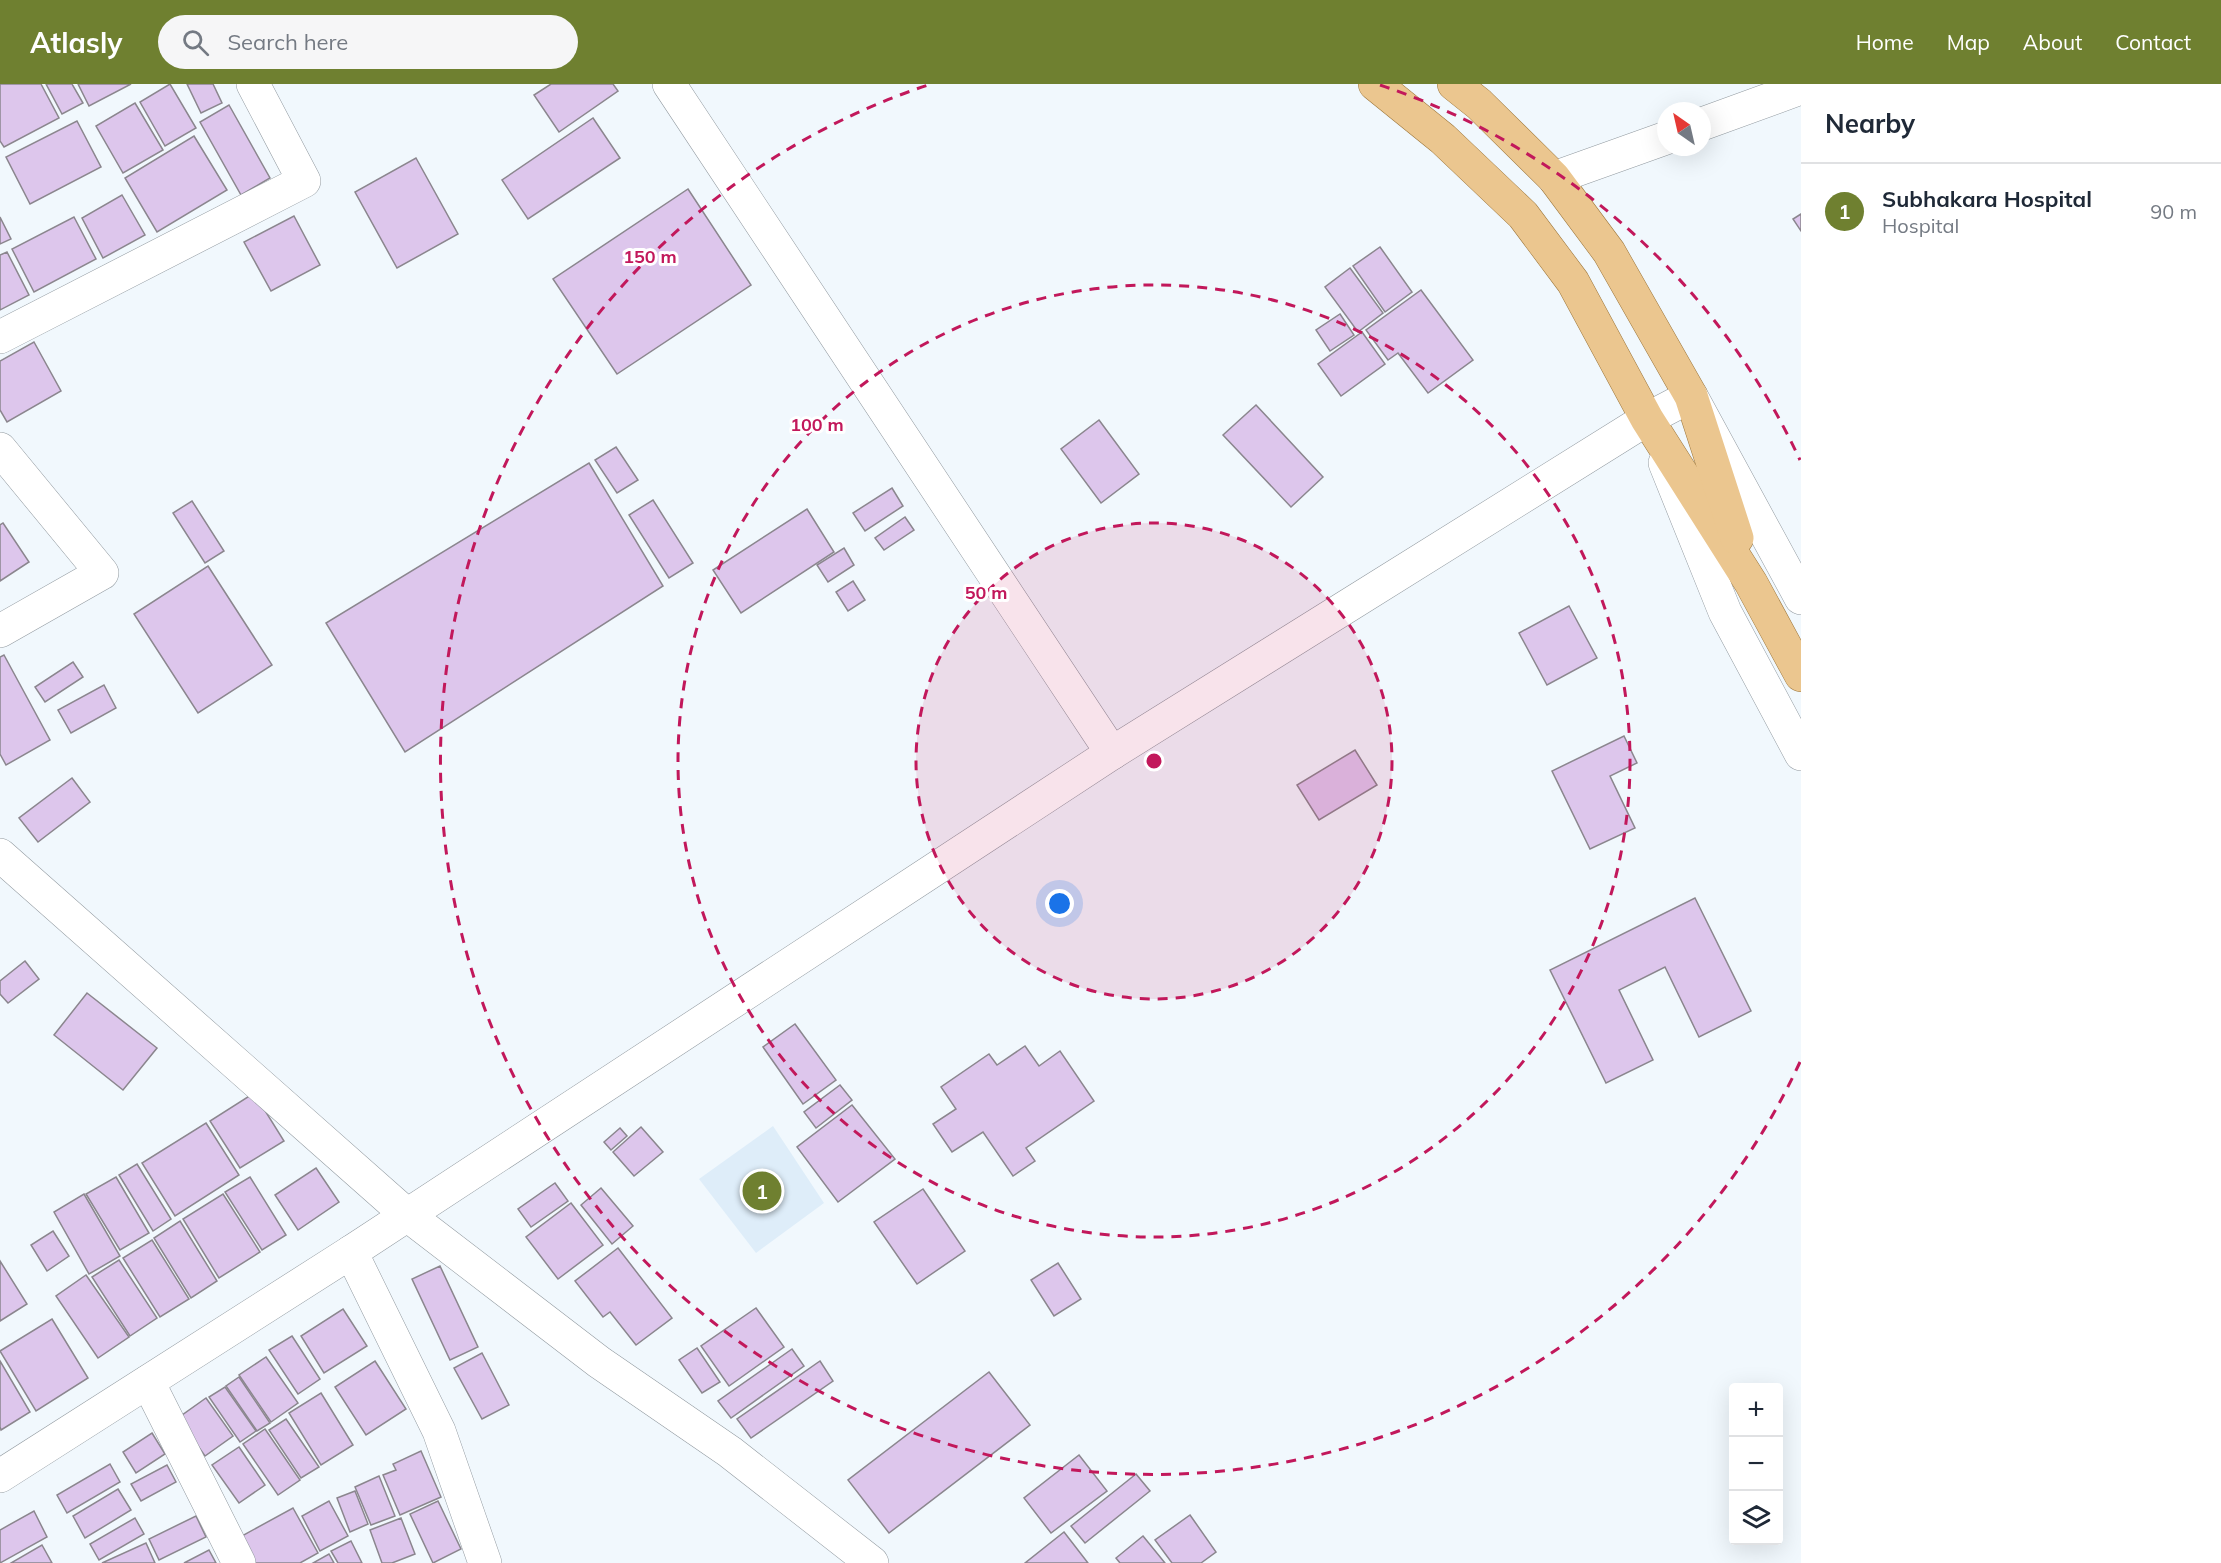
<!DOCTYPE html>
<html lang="en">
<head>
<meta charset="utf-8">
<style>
  :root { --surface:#fff; --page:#f6f6f7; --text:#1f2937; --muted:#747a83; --line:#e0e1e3; --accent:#6f8030 }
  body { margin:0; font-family:Mulish,sans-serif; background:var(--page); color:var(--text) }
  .controls { position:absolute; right:18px; bottom:18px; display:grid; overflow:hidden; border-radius:6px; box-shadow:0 6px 24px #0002 }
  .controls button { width:54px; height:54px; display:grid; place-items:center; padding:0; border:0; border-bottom:2px solid var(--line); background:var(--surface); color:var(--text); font:30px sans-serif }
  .compass { position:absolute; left:1657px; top:18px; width:54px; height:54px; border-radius:50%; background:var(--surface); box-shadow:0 6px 24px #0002; rotate:326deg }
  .you { position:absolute; left:1060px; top:820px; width:21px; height:21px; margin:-15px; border:4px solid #fff; border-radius:50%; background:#1a73e8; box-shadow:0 0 0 9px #1a73e833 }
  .badge { display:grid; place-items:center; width:39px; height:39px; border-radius:50%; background:var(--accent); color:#fff; font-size:20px; font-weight:700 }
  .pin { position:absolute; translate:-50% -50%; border:3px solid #fff; box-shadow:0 2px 6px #0006 }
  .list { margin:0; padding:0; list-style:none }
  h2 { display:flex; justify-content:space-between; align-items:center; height:78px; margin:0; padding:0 24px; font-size:26px }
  h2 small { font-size:20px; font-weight:400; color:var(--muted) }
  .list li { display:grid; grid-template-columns:39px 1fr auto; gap:18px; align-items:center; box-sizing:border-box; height:96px; padding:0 24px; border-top:2px solid var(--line) }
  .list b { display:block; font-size:22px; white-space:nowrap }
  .list p { margin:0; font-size:20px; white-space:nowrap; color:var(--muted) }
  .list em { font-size:20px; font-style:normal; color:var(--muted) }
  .icon { flex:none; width:33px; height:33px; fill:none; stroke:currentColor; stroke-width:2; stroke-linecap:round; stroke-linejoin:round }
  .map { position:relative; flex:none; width:1801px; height:1479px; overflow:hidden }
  header { display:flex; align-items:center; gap:36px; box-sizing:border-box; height:84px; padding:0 30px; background:var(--accent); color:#fff }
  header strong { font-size:28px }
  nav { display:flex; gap:33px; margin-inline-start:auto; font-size:21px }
  .search { width:420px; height:54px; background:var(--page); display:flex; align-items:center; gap:15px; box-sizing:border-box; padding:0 21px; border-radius:33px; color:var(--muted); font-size:22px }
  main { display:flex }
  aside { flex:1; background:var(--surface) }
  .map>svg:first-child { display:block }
  .built { fill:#deedf9 }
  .building { fill:#ddc6ec; stroke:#8b868e; stroke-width:1.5 }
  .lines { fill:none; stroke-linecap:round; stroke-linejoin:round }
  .minor-casing { stroke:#929aa0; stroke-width:34 }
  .major-casing { stroke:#9c763b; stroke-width:34 }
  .minor { stroke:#fff; stroke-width:33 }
  .major { stroke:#ebc68f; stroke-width:33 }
  .ring { fill:none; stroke:#c2185b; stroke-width:3; stroke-dasharray:10 8 }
  .centre { fill:#c2185b; stroke:#fff; stroke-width:3 }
  .ring-label { font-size:18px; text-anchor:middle; font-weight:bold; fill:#c2185b; stroke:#fff; stroke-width:6; stroke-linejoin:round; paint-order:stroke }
</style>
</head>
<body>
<header>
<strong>Atlasly</strong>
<div class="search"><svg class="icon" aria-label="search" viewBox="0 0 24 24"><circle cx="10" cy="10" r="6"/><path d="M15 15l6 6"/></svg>Search here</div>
<nav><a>Home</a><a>Map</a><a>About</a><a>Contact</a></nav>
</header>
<main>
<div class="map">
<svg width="1801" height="1479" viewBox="0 0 1801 1479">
  <rect width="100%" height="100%" fill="#f1f8fd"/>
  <polygon class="built" points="773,1042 824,1119 756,1169 699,1095"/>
  <g class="building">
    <polygon points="0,0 41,0 59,34 4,63 0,57"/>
    <polygon points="46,0 72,0 83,19 62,30"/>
    <polygon points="78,0 131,0 89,22"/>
    <polygon points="170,0 196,44 165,62 140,18"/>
    <polygon points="187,0 213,0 222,19 201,29"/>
    <polygon points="551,0 613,0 618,7 559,48 534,11"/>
    <polygon points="135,19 163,66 123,89 96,42"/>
    <polygon points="229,21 270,94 241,111 200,38"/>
    <polygon points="593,34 620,74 528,135 502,96"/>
    <polygon points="77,37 101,83 30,120 6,73"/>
    <polygon points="194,52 227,106 157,148 125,94"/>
    <polygon points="416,74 458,150 397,184 355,108"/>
    <polygon points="688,105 751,201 617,290 553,195"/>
    <polygon points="122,111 145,151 103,174 82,134"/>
    <polygon points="1801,130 1801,147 1793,135"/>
    <polygon points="294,132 320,181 271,207 244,158"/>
    <polygon points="0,133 11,155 0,160"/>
    <polygon points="74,133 96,175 34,208 12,165"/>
    <polygon points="1380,163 1412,208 1385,228 1353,182"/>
    <polygon points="7,168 29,211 0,226 0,171"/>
    <polygon points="1350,184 1383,229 1358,248 1325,203"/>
    <polygon points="1421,206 1473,276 1428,309 1398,269 1388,276 1366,246"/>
    <polygon points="1340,230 1354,251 1330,267 1316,246"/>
    <polygon points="1362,248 1385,280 1341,312 1318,280"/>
    <polygon points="34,258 61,307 7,338 0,326 0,277"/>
    <polygon points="1256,321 1323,393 1291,423 1223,351"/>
    <polygon points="1099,336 1139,390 1101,419 1061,365"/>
    <polygon points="616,363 638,396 617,409 595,376"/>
    <polygon points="589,379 663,502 405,668 326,539"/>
    <polygon points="892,404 903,422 865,447 853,429"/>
    <polygon points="653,416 693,479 669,494 629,431"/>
    <polygon points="192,417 224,467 205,479 173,429"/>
    <polygon points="807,425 834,468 741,529 713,486"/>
    <polygon points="905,433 914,446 884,466 875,454"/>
    <polygon points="3,439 29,478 0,497 0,441"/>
    <polygon points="844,464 854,481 828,498 817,481"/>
    <polygon points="208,482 272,581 198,629 134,530"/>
    <polygon points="853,497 865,516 848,527 836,508"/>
    <polygon points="1569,522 1597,574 1547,601 1519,549"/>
    <polygon points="4,571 50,656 6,681 0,670 0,573"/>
    <polygon points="73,578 83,593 45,618 35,603"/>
    <polygon points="104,601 116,624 71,649 58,626"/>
    <polygon points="1624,652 1637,679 1610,692 1635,744 1590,765 1552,687"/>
    <polygon points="1355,666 1377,701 1319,736 1297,701"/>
    <polygon points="72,694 90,718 38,758 19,734"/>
    <polygon points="1695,814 1751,927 1699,953 1665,883 1619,906 1653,976 1606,999 1550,886"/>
    <polygon points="25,877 39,895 8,919 0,910 0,897"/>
    <polygon points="87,909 157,964 123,1006 54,951"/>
    <polygon points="795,940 836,996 803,1020 763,963"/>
    <polygon points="1025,962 1039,982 1060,967 1094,1017 1026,1064 1035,1077 1013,1092 983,1048 952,1068 933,1040 956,1025 941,1003 989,970 997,981"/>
    <polygon points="840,1001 852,1016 816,1044 804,1028"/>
    <polygon points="254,1009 284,1057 240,1084 210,1037"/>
    <polygon points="852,1021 895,1075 838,1118 797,1063"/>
    <polygon points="206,1039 239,1091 175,1132 142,1079"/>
    <polygon points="641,1043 663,1068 634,1092 613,1068"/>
    <polygon points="620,1044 627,1052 611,1066 604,1058"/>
    <polygon points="137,1080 171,1135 153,1147 119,1091"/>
    <polygon points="316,1084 339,1118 298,1146 275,1111"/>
    <polygon points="116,1093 149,1149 120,1166 86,1110"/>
    <polygon points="250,1093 286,1151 262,1166 225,1108"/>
    <polygon points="555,1099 568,1117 531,1143 518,1125"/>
    <polygon points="601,1104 633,1142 612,1160 581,1121"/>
    <polygon points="923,1105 965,1167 917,1200 874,1138"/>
    <polygon points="84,1110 120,1172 89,1190 54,1128"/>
    <polygon points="223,1110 260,1168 219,1194 183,1135"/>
    <polygon points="571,1119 603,1161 558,1195 526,1153"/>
    <polygon points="180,1137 217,1197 191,1214 154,1154"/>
    <polygon points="53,1147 69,1172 47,1187 31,1161"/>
    <polygon points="152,1156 189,1215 160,1233 123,1174"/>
    <polygon points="618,1164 672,1234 636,1261 610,1228 603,1233 575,1197"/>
    <polygon points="119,1176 157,1234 130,1252 92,1193"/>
    <polygon points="0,1177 27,1220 0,1237"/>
    <polygon points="1058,1179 1081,1215 1054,1232 1031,1196"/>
    <polygon points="440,1182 478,1263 450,1276 412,1195"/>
    <polygon points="86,1191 129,1253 98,1274 56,1212"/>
    <polygon points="756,1224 784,1263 729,1302 701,1262"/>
    <polygon points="343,1225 367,1262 324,1289 301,1252"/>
    <polygon points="52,1235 88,1294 36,1327 0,1267"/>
    <polygon points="292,1252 320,1295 298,1310 269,1266"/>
    <polygon points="697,1264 720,1298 702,1309 679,1276"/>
    <polygon points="792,1265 804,1282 731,1334 718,1317"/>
    <polygon points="482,1269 509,1321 482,1335 454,1284"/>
    <polygon points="266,1273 298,1319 271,1338 239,1291"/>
    <polygon points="0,1277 30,1328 1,1346 0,1343"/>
    <polygon points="375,1277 406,1325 366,1351 335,1303"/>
    <polygon points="820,1277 833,1297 751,1354 737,1335"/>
    <polygon points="989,1288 1030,1341 889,1449 848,1396"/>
    <polygon points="239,1293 270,1339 257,1347 226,1302"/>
    <polygon points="225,1303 256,1347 240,1358 209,1313"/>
    <polygon points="321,1309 353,1361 321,1381 289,1329"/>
    <polygon points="206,1314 233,1352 205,1372 178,1334"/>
    <polygon points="286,1335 319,1383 301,1394 269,1346"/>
    <polygon points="265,1345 300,1396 278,1411 243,1360"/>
    <polygon points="152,1349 165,1370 136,1389 123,1368"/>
    <polygon points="239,1363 265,1401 239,1419 212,1381"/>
    <polygon points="421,1367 441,1413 400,1431 383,1391 396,1386 393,1380"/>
    <polygon points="1079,1371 1107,1407 1051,1449 1024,1414"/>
    <polygon points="110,1380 120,1398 67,1429 57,1411"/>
    <polygon points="167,1381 176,1398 141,1417 131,1400"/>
    <polygon points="1136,1390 1150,1407 1085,1459 1071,1442"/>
    <polygon points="379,1392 395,1432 371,1441 355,1403"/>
    <polygon points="118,1405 131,1426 85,1454 73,1432"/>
    <polygon points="355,1407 368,1440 350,1448 337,1414"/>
    <polygon points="329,1417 348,1452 320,1467 302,1432"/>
    <polygon points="438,1417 461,1465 433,1479 410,1430"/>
    <polygon points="293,1424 318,1469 300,1479 254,1479 240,1453"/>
    <polygon points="34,1427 47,1453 0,1479 0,1446"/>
    <polygon points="1190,1431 1216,1468 1201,1479 1172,1479 1155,1456"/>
    <polygon points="196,1432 206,1453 159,1476 149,1455"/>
    <polygon points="135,1434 144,1450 99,1476 90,1460"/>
    <polygon points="401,1434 415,1470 392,1479 382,1479 370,1446"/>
    <polygon points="1064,1448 1088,1479 1025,1479"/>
    <polygon points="1143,1452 1165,1479 1120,1479 1116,1474"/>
    <polygon points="351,1457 362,1479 338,1479 331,1467"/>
    <polygon points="146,1459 155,1479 102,1479"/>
    <polygon points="42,1461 52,1479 11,1479"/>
    <polygon points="209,1466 216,1479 184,1479"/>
    <polygon points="329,1470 334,1479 313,1479"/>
  </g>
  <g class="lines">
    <defs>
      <g id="minor">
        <polyline points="669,0 1112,669"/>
        <polyline points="1702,40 1801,4"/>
        <polyline points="1554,94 1666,54"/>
        <polyline points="0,253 304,97 253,0"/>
        <polyline points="0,365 102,489 0,547"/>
        <polyline points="1665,379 1725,528 1801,670"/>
        <polyline points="0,771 406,1130 599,1278 730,1368 872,1479"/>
        <polyline points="351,1168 1112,669 1647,335 1691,312 1801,514"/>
        <polyline points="148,1298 239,1479"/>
        <polyline points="0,1392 351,1168 439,1347 485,1479"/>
      </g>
      <g id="major">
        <polyline points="1375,0 1443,55 1523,131 1573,198 1647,335 1751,499 1801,591"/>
        <polyline points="1454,0 1479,20 1554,94 1609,168 1691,312 1737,454"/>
      </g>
    </defs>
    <use href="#minor" class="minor-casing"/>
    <use href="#major" class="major-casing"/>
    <use href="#minor" class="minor"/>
    <use href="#major" class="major"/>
  </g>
  <circle cx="1154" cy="677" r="238" fill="#c2185b" fill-opacity=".12"/>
  <g class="ring">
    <circle cx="1154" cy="677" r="238"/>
    <circle cx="1154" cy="677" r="476"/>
    <path d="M1800 978A713 713 0 1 1 928 1M1380 1A713 713 0 0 1 1800 376"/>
  </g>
  <circle cx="1154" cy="677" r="9" class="centre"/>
  <g class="ring-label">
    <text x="650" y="179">150 m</text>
    <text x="817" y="347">100 m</text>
    <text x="986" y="515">50 m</text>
  </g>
</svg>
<div class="controls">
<button>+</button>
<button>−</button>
<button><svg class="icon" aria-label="layers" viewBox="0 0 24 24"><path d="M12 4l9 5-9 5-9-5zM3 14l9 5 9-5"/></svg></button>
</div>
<svg class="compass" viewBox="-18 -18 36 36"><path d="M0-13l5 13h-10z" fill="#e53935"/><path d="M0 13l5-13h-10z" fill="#747a83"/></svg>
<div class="you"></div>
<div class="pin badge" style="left:762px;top:1107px">1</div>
</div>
<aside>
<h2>Nearby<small></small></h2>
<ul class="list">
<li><span class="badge">1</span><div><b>Subhakara Hospital</b><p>Hospital</p></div><em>90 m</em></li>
</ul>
</aside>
</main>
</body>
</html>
